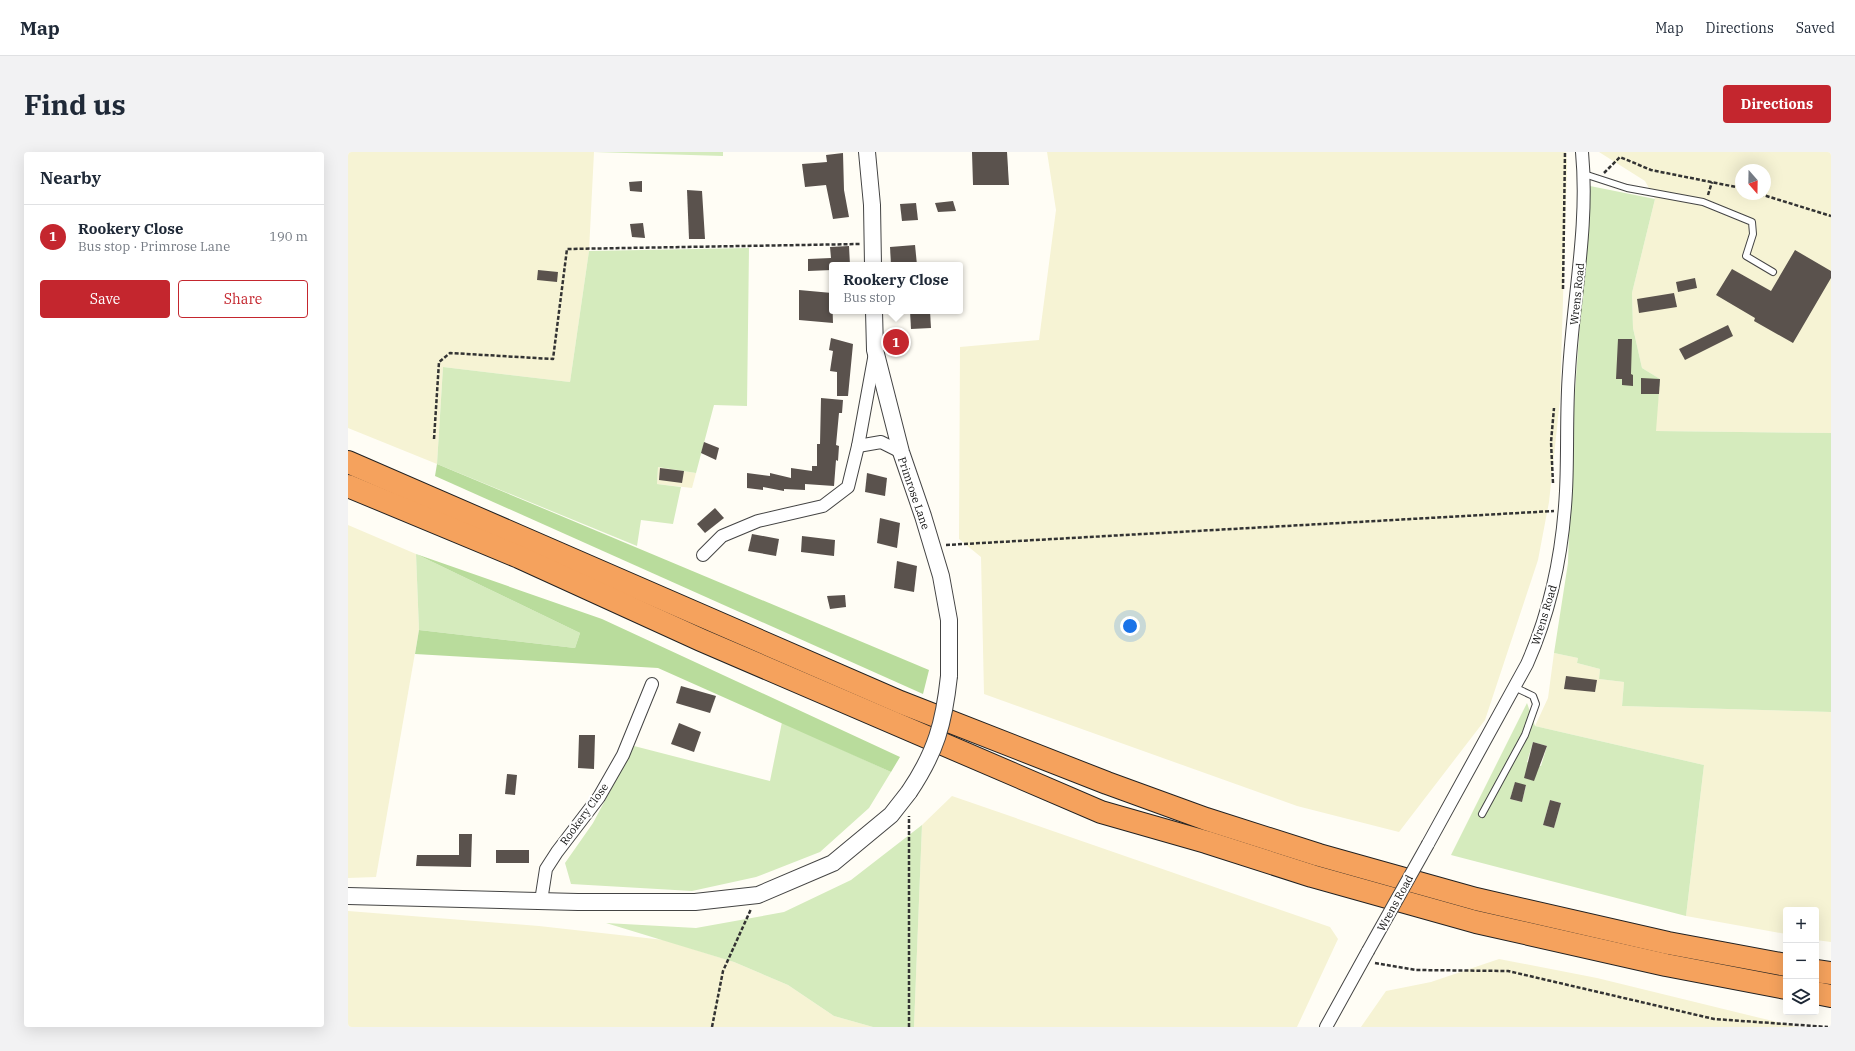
<!DOCTYPE html>
<html lang="en">
<head>
<meta charset="utf-8">
<style>
  :root { --surface:#fff; --page:#f2f2f3; --text:#1f2937; --muted:#747a83; --line:#e0e1e3; --accent:#c4262e }
  body { margin:0; font-family:"IBM Plex Serif",serif; background:var(--page); color:var(--text) }
  .controls { position:absolute; right:12px; bottom:12px; display:grid; overflow:hidden; border-radius:4px; box-shadow:0 4px 16px #0002 }
  .controls button { width:36px; height:36px; display:grid; place-items:center; padding:0; border:0; border-bottom:1px solid var(--line); background:var(--surface); color:var(--text); font:20px sans-serif }
  .compass { position:absolute; left:1387px; top:12px; width:36px; height:36px; border-radius:50%; background:var(--surface); box-shadow:0 4px 16px #0002; rotate:160deg }
  .you { position:absolute; left:782px; top:474px; width:14px; height:14px; margin:-10px; border:3px solid #fff; border-radius:50%; background:#1a73e8; box-shadow:0 0 0 6px #1a73e833 }
  .badge { display:grid; place-items:center; width:26px; height:26px; border-radius:50%; background:var(--accent); color:#fff; font-size:13px; font-weight:700 }
  .pin { position:absolute; translate:-50% -50%; border:2px solid #fff; box-shadow:0 1px 4px #0006 }
  .popup { position:absolute; left:481px; top:110px; width:134px; height:52px; box-sizing:border-box; display:grid; place-content:center; border-radius:4px; background:var(--surface); filter:drop-shadow(0 1px 3px #0005); font-size:13px; white-space:nowrap; color:var(--muted) }
  .popup b { font-size:15px; color:var(--text) }
  .popup::after { content:''; position:absolute; left:50%; top:100%; margin-left:-8px; border:8px solid transparent; border-top-color:var(--surface) }
  .list { margin:0; padding:0; list-style:none }
  h2 { display:flex; justify-content:space-between; align-items:center; height:52px; margin:0; padding:0 16px; font-size:17px }
  h2 small { font-size:13px; font-weight:400; color:var(--muted) }
  .list li { display:grid; grid-template-columns:26px 1fr auto; gap:12px; align-items:center; box-sizing:border-box; height:64px; padding:0 16px; border-top:1px solid var(--line) }
  .list b { display:block; font-size:15px; white-space:nowrap }
  .list p { margin:0; font-size:13px; white-space:nowrap; color:var(--muted) }
  .list em { font-size:13px; font-style:normal; color:var(--muted) }
  .actions { display:flex; gap:8px; padding:12px 16px }
  .actions a { flex:1; padding:9px 0; border:1px solid var(--accent); border-radius:4px; text-align:center; font-size:14px; color:var(--accent) }
  .actions .main { background:var(--accent); color:#fff }
  .icon { flex:none; width:22px; height:22px; fill:none; stroke:currentColor; stroke-width:2; stroke-linecap:round; stroke-linejoin:round }
  .map { position:relative; flex:none; width:1483px; height:875px; overflow:hidden; border-radius:4px }
  header { display:flex; align-items:center; gap:24px; box-sizing:border-box; height:56px; padding:0 20px; background:var(--surface); border-bottom:1px solid var(--line) }
  header strong { font-size:19px }
  nav { display:flex; gap:22px; margin-inline-start:auto; font-size:14px }
  .intro { display:flex; align-items:center; justify-content:space-between; box-sizing:border-box; height:96px; padding:0 24px }
  h1 { margin:0; font-size:28px }
  .button { padding:10px 18px; border-radius:4px; background:var(--accent); color:#fff; font-size:14px; font-weight:700 }
  main { display:flex; gap:24px; padding:0 24px }
  aside { flex:1; background:var(--surface); border-radius:4px; box-shadow:0 4px 16px #0002 }
  .map>svg:first-child { display:block }
  .farmland { fill:#f6f3d4; fill-rule:evenodd }
  .green { fill:#d5ebbd; fill-rule:evenodd }
  .forest { fill:#b9dc9c }
  .building { fill:#5a524d }
  .lines { fill:none; stroke-linecap:round; stroke-linejoin:round }
  .service-casing { stroke:#444; stroke-width:8 }
  .minor-casing { stroke:#444; stroke-width:14 }
  .tertiary-casing { stroke:#444; stroke-width:18 }
  .motorway-casing { stroke:#222; stroke-width:24 }
  .path { stroke:#333; stroke-width:2.5; stroke-dasharray:4 2; stroke-linecap:butt }
  .service { stroke:#fff; stroke-width:6 }
  .minor { stroke:#fff; stroke-width:12 }
  .tertiary { stroke:#fff; stroke-width:16 }
  .motorway { stroke:#f5a25d; stroke-width:22 }
  .minor-bridge-casing { stroke:#444; stroke-width:14; stroke-linecap:butt }
  .tertiary-bridge-casing { stroke:#444; stroke-width:18; stroke-linecap:butt }
  .minor-bridge { stroke:#fff; stroke-width:12 }
  .tertiary-bridge { stroke:#fff; stroke-width:16 }
  .labels { text-anchor:middle; stroke-width:4; stroke-linejoin:round; paint-order:stroke }
  .street-label { font-size:11px; fill:#111; stroke:#fff }
</style>
</head>
<body>
<header>
<strong>Map</strong>
<nav><a>Map</a><a>Directions</a><a>Saved</a></nav>
</header>
<div class="intro"><h1>Find us</h1><a class="button">Directions</a></div>
<main>
<aside>
<h2>Nearby<small></small></h2>
<ul class="list">
<li><span class="badge">1</span><div><b>Rookery Close</b><p>Bus stop · Primrose Lane</p></div><em>190 m</em></li>
</ul>
<div class="actions"><a class="main">Save</a><a>Share</a></div>
</aside>
<div class="map">
<svg width="1483" height="875" viewBox="0 0 1483 875">
  <rect width="100%" height="100%" fill="#fffdf5"/>
  <g class="farmland">
    <polygon points="0,0 246,0 241,99 222,230 95,215 89,312 0,276"/>
    <polygon points="699,0 1218,0 1219,13 1212,248 1201,350 1190,408 1137,568 1051,680 949,654 636,542 633,405 611,387 612,195 691,188 708,58"/>
    <path d="M1251 0H1483V281L1307 279 1312 227 1294 216 1285 176 1284 141 1307 47 1297 29ZM1393 18H1417V42H1393Z"/>
    <polygon points="310,315 348,321 344,336 309,332"/>
    <polygon points="0,373 68,402 71,478 28,725 0,726"/>
    <polygon points="1206,501 1230,506 1229,511 1252,517 1251,527 1276,530 1274,554 1483,560 1483,790 1468,788 1468,758 1438,758 1438,782 1338,764 1356,613 1187,574 1200,546"/>
    <polygon points="604,644 982,775 990,787 949,875 566,875 574,673"/>
    <polygon points="0,759 191,774 316,788 386,810 440,833 486,864 525,875 0,875"/>
    <polygon points="1151,807 1249,826 1449,875 1013,875 1038,839 1083,830"/>
  </g>
  <g class="green">
    <polygon points="246,0 375,0 375,4"/>
    <polygon points="1242,34 1307,47 1284,141 1285,176 1294,216 1312,227 1308,279 1483,281 1483,560 1274,554 1276,530 1251,527 1252,517 1229,511 1230,506 1206,501 1220,411 1224,281"/>
    <polygon points="401,96 399,254 366,253 348,321 310,315 309,332 333,335 325,372 293,368 289,394 89,312 95,215 222,230 241,99"/>
    <polygon points="68,402 232,481 227,496 71,478"/>
    <path d="M1179 551 1187 574 1356 613 1338 764 1103 703ZM1185 590 1199 594 1193 614 1179 610ZM1167 631 1178 634 1174 650 1162 647ZM1202 648 1213 651 1206 676 1195 673Z"/>
    <polygon points="434,570 543,620 521,656 472,700 408,725 344,739 223,732 217,711 245,671 286,594 422,629"/>
    <polygon points="574,673 566,875 525,875 486,864 440,833 386,810 258,771 348,776 436,760 503,728"/>
  </g>
  <g class="forest">
    <polygon points="89,312 581,518 575,542 87,324"/>
    <polygon points="68,402 254,467 552,605 543,620 310,516 67,502 71,478 227,496 232,481"/>
  </g>
  <g class="building">
    <polygon points="624,0 659,0 661,33 625,33"/>
    <polygon points="495,1 496,38 501,65 485,67 478,33 457,35 454,12 479,10 478,3"/>
    <polygon points="294,29 294,40 282,39 281,30"/>
    <polygon points="339,38 354,39 357,87 341,87"/>
    <polygon points="605,49 608,59 590,60 587,51"/>
    <polygon points="568,51 570,68 554,69 552,52"/>
    <polygon points="295,71 297,86 284,85 282,72"/>
    <polygon points="567,93 569,113 543,113 542,95"/>
    <polygon points="501,94 502,113 484,113 484,118 460,119 460,107 483,106 482,95"/>
    <polygon points="1447,98 1483,119 1483,126 1445,191 1406,169 1407,166 1368,143 1384,117 1423,139"/>
    <polygon points="190,118 210,120 209,130 189,128"/>
    <polygon points="1347,126 1349,136 1330,140 1328,130"/>
    <polygon points="451,138 484,141 485,171 451,168"/>
    <polygon points="1326,141 1329,155 1291,161 1289,147"/>
    <polygon points="562,159 582,159 583,176 563,177"/>
    <polygon points="1380,173 1385,184 1337,208 1331,197"/>
    <polygon points="483,186 505,192 500,244 489,244 489,220 482,219 485,199 481,198"/>
    <polygon points="1270,187 1284,187 1283,222 1285,223 1285,234 1274,233 1274,227 1268,227"/>
    <polygon points="1293,226 1312,227 1311,242 1293,242"/>
    <polygon points="473,246 495,248 494,261 491,261 488,293 491,294 490,309 488,308 486,334 457,332 457,338 436,337 436,339 415,335 415,338 399,336 399,321 422,324 422,321 443,326 443,316 464,319 464,314 469,314 469,292 472,292"/>
    <polygon points="356,290 371,296 368,308 353,301"/>
    <polygon points="312,316 336,319 334,331 311,328"/>
    <polygon points="519,321 539,326 537,344 517,340"/>
    <polygon points="367,356 376,366 357,381 349,372"/>
    <polygon points="532,366 552,371 549,396 529,391"/>
    <polygon points="404,382 431,387 428,404 400,399"/>
    <polygon points="454,384 487,388 486,404 453,400"/>
    <polygon points="549,409 569,414 566,440 546,436"/>
    <polygon points="497,443 498,455 482,457 479,444"/>
    <polygon points="1218,524 1249,528 1247,540 1216,537"/>
    <polygon points="333,534 368,544 362,561 328,551"/>
    <polygon points="331,571 353,580 346,600 323,592"/>
    <polygon points="231,583 247,583 246,617 230,616"/>
    <polygon points="1185,590 1199,594 1186,629 1176,626"/>
    <polygon points="159,622 169,623 167,643 157,642"/>
    <polygon points="1167,630 1178,633 1174,650 1162,647"/>
    <polygon points="1202,648 1213,651 1206,676 1195,673"/>
    <polygon points="111,682 124,682 123,715 68,714 69,703 111,703"/>
    <rect x="148" y="698" width="33" height="13"/>
  </g>
  <g class="lines">
    <defs>
      <g id="service">
        <polyline points="1236,22 1279,36 1355,50 1404,70 1405,82 1398,104 1425,120"/>
        <polyline points="1134,662 1177,583 1188,552 1185,544 1166,535"/>
      </g>
      <g id="minor">
        <polyline points="510,294 533,290 553,300"/>
        <polyline points="355,403 374,384 410,369 475,354 500,335 510,294 527,201"/>
        <path d="M1080 692 1179 512C1203 458 1215 398 1218 339 1220 299 1218 260 1221 220 1225 147 1241 74 1234 0"/>
        <polyline points="193,749 198,717 209,700 251,645 275,603 304,532"/>
        <polyline points="978,875 1020,799"/>
      </g>
      <g id="tertiary">
        <polyline points="519,0 524,53 525,113"/>
        <polyline points="526,159 527,198 553,300 575,364 593,424 601,468 601,524"/>
        <polyline points="0,744 230,750 347,750 410,743 485,711 543,663 561,640"/>
      </g>
      <g id="motorway">
        <polyline points="0,310 552,550 759,631 858,667 971,703 1128,747 1320,791 1438,813"/>
        <polyline points="0,334 171,405 353,488 753,660 858,690 964,724 1128,770 1318,813 1438,836"/>
        <polyline points="1468,819 1483,821"/>
        <polyline points="1468,841 1483,844"/>
      </g>
    </defs>
    <use href="#service" class="service-casing"/>
    <use href="#minor" class="minor-casing"/>
    <use href="#tertiary" class="tertiary-casing"/>
    <use href="#motorway" class="motorway-casing"/>
    <g class="path">
      <polyline points="1256,21 1272,5 1303,18 1393,36"/>
      <polyline points="1412,42 1483,64"/>
      <polyline points="1360,43 1364,30"/>
      <polyline points="1215,137 1217,0"/>
      <polyline points="86,287 91,210 102,201 205,207 219,97 512,92"/>
      <polyline points="1205,331 1203,290 1206,256"/>
      <polyline points="598,393 1206,359"/>
      <polyline points="1027,811 1068,818 1160,819 1366,867 1480,875"/>
      <polyline points="364,875 375,819 403,757"/>
      <polyline points="561,875 561,664"/>
    </g>
    <use href="#service" class="service"/>
    <use href="#minor" class="minor"/>
    <use href="#tertiary" class="tertiary"/>
    <use href="#motorway" class="motorway"/>
    <defs>
      <polyline id="minor-bridge" points="1020,799 1080,692"/>
      <path id="tertiary-bridge" d="M561 640C588 600 596 571 601 524"/>
    </defs>
    <use href="#minor-bridge" class="minor-bridge-casing"/>
    <use href="#tertiary-bridge" class="tertiary-bridge-casing"/>
    <use href="#minor-bridge" class="minor-bridge"/>
    <use href="#tertiary-bridge" class="tertiary-bridge"/>
  </g>
  <g class="labels">
    <g class="street-label">
      <text transform="translate(1229 142) rotate(-84)" y="4">Wrens Road</text>
      <text transform="translate(566 341) rotate(71)" y="4">Primrose Lane</text>
      <text transform="translate(1196 463) rotate(-73)" y="4">Wrens Road</text>
      <text transform="translate(236 662) rotate(-54)" y="4">Rookery Close</text>
      <text transform="translate(1047 751) rotate(-61)" y="4">Wrens Road</text>
    </g>
  </g>
</svg>
<div class="controls">
<button>+</button>
<button>−</button>
<button><svg class="icon" aria-label="layers" viewBox="0 0 24 24"><path d="M12 4l9 5-9 5-9-5zM3 14l9 5 9-5"/></svg></button>
</div>
<svg class="compass" viewBox="-18 -18 36 36"><path d="M0-13l5 13h-10z" fill="#e53935"/><path d="M0 13l5-13h-10z" fill="#747a83"/></svg>
<div class="you"></div>
<div class="pin badge" style="left:548px;top:190px">1</div>
<div class="popup"><b>Rookery Close</b>Bus stop</div>
</div>
</main>
</body>
</html>
